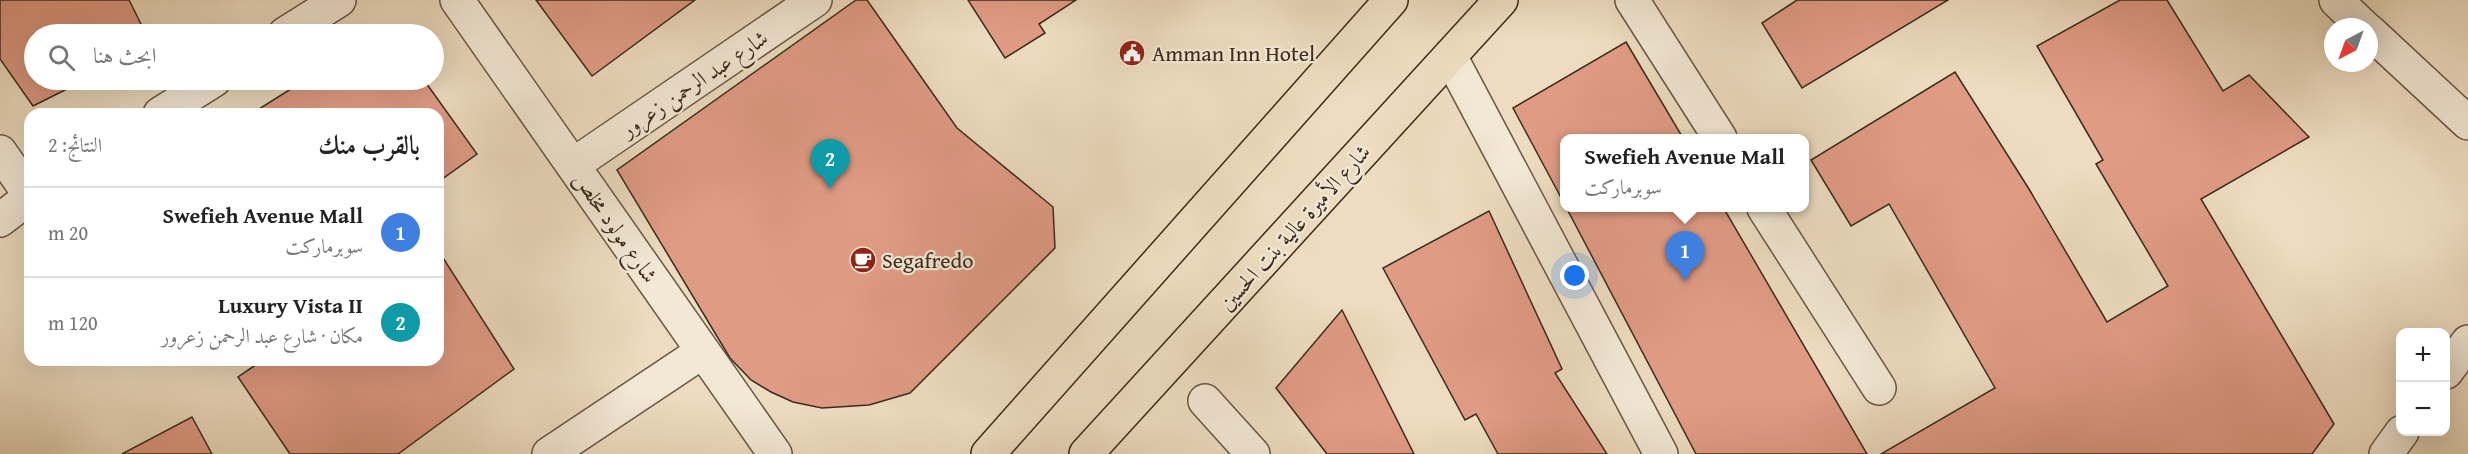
<!DOCTYPE html>
<html lang="ar">
<head>
<meta charset="utf-8">
<style>
  :root { --surface:#fff; --page:#f6f6f6; --text:#222; --muted:#767676; --line:#e0e0e0; --accent:#d93025 }
  body { margin:0; font-family:"Gentium Book Plus",Amiri,serif; background:var(--page); color:var(--text); direction:rtl }
  .controls { position:absolute; right:18px; bottom:18px; display:grid; overflow:hidden; border-radius:12px; box-shadow:0 6px 24px #0002 }
  .controls button { width:54px; height:54px; display:grid; place-items:center; padding:0; border:0; border-bottom:2px solid var(--line); background:var(--surface); color:var(--text); font:30px sans-serif }
  .compass { position:absolute; left:2324px; top:18px; width:54px; height:54px; border-radius:50%; background:var(--surface); box-shadow:0 6px 24px #0002; rotate:221deg }
  .you { position:absolute; left:1575px; top:276px; width:21px; height:21px; margin:-15px; border:4px solid #fff; border-radius:50%; background:#1a73e8; box-shadow:0 0 0 9px #1a73e833 }
  .badge { display:grid; place-items:center; width:39px; height:39px; border-radius:50%; background:var(--accent); color:#fff; font-size:20px; font-weight:700 }
  .pin { position:absolute; translate:-50% -50px; filter:drop-shadow(0 2px 3px #0008) }
  .pin::after { content:''; position:absolute; top:32px; width:21px; height:18px; background:inherit; clip-path:polygon(0 0,100% 0,50% 100%) }
  .popup { position:absolute; left:1560px; top:134px; width:249px; height:78px; box-sizing:border-box; display:grid; place-content:center; border-radius:12px; background:var(--surface); filter:drop-shadow(0 2px 4px #0005); font-size:20px; white-space:nowrap; color:var(--muted) }
  .popup b { font-size:22px; color:var(--text) }
  .popup::after { content:''; position:absolute; left:50%; top:100%; margin-left:-12px; border:12px solid transparent; border-top-color:var(--surface) }
  .list { margin:0; padding:0; list-style:none }
  h2 { display:flex; justify-content:space-between; align-items:center; height:78px; margin:0; padding:0 24px; font-size:26px }
  h2 small { font-size:20px; font-weight:400; color:var(--muted) }
  .list li { display:grid; grid-template-columns:39px 1fr auto; gap:18px; align-items:center; box-sizing:border-box; height:90px; padding:0 24px; border-top:2px solid var(--line) }
  .list b { display:block; font-size:22px; white-space:nowrap }
  .list p { margin:0; font-size:20px; white-space:nowrap; color:var(--muted) }
  .list em { font-size:20px; font-style:normal; color:var(--muted) }
  .icon { flex:none; width:33px; height:33px; fill:none; stroke:currentColor; stroke-width:2; stroke-linecap:round; stroke-linejoin:round }
  .map { position:relative; flex:none; width:2468px; height:454px; overflow:hidden; direction:ltr }
  .search { position:absolute; background:var(--surface); box-shadow:0 6px 24px #0002; left:24px; top:24px; width:420px; height:66px; display:flex; align-items:center; gap:15px; box-sizing:border-box; padding:0 21px; border-radius:33px; color:var(--muted); font-size:22px }
  .panel { position:absolute; background:var(--surface); box-shadow:0 6px 24px #0002; left:24px; top:108px; width:420px; height:258px; border-radius:18px; direction:rtl }
  .map>svg:first-child { display:block }
  .building { fill:#e09b85; stroke:#3b2a1c; stroke-width:1.5 }
  .lines { fill:none; stroke-linecap:round; stroke-linejoin:round }
  .minor-casing { stroke:#685645; stroke-width:36 }
  .major-casing { stroke:#3b2a1c; stroke-width:36 }
  .minor { stroke:#f3e8d6; stroke-width:33 }
  .major { stroke:#eddcc0; stroke-width:33 }
  .labels { text-anchor:middle; stroke-width:4.5; stroke-linejoin:round; paint-order:stroke }
  .poi-label { font-size:22px; fill:#3b2a1c; stroke:#f3e8d6; text-anchor:start }
  .street-label { font-size:22px; fill:#3b2a1c; stroke:#f3e8d6 }
</style>
</head>
<body>
<div class="map">
<svg width="2468" height="454" viewBox="0 0 2468 454">
  <rect width="100%" height="100%" fill="#eddcc0"/>
  <filter id="stains"><feTurbulence type="fractalNoise" baseFrequency=".00333" numOctaves="4"/><feColorMatrix values="0 0 0 0 .2 0 0 0 0 .09 0 0 0 0 .02 0 0 0 .5 -.17"/></filter>
  <radialGradient id="worn" r=".72"><stop offset=".6" stop-color="#630" stop-opacity="0"/><stop offset="1" stop-color="#630" stop-opacity=".3"/></radialGradient>
  <g class="building">
    <polygon points="0,0 129,0 146,34 34,34 34,80 85,80 33,106 0,59"/>
    <polygon points="536,0 695,0 592,76"/>
    <polygon points="856,0 867,0 957,128 1053,207 1055,248 910,393 869,405 822,408 793,402 771,392 751,380 730,358 617,170"/>
    <polygon points="968,0 1076,0 1039,24 1045,33 1005,58"/>
    <polygon points="1797,0 1948,0 1802,88 1762,23"/>
    <polygon points="2120,0 2167,0 2223,91 2249,75 2309,137 2201,199 2334,424 2312,454 1881,454 1995,388 1889,204 1851,226 1811,160 1955,72 2029,189 2107,322 2168,286 2096,164 2103,160 2037,46"/>
    <polygon points="1626,42 1683,138 1565,138 1565,205 1513,108"/>
    <polygon points="305,80 424,80 477,154 438,182 438,114 251,114"/>
    <polygon points="1566,207 1723,207 1867,454 1696,454"/>
    <polygon points="1489,211 1562,369 1555,373 1607,454 1498,454 1476,414 1465,420 1383,268"/>
    <polygon points="438,250 514,369 398,454 290,454 238,377 263,360 438,360"/>
    <polygon points="1342,310 1414,454 1327,454 1276,388"/>
    <polygon points="192,417 212,454 122,454"/>
  </g>
  <g class="lines">
    <defs>
      <g id="minor">
        <polyline points="457,0 775,454"/>
        <polyline points="1632,0 1720,138"/>
        <polyline points="2336,0 2364,27"/>
        <polyline points="2369,31 2468,123"/>
        <polyline points="285,34 339,0"/>
        <polyline points="1450,56 1661,454"/>
        <polyline points="160,114 214,80"/>
        <polyline points="0,152 30,195"/>
        <polyline points="573,165 815,0"/>
        <polyline points="1764,208 1879,388"/>
        <polyline points="0,220 30,197"/>
        <polyline points="2446,372 2468,342"/>
        <polyline points="1205,401 1253,454"/>
        <polyline points="549,454 702,352"/>
        <polyline points="2386,454 2402,432"/>
      </g>
      <g id="major">
        <polyline points="988,454 1391,0"/>
        <polyline points="1086,454 1501,0"/>
      </g>
    </defs>
    <use href="#minor" class="minor-casing"/>
    <use href="#major" class="major-casing"/>
    <use href="#minor" class="minor"/>
    <use href="#major" class="major"/>
  </g>
  <defs>
    <symbol id="civic-disc" viewBox="-11 -11 22 22"><circle r="9.5" fill="#8f2418" stroke="#f3e8d6"/><path d="M-.6-6.5H3V-4.5H.6V-3L4-1V1h2V6H-6V1h2V-1L-.6-3ZM-1.2 2.5V6h2.4V2.5Z" fill="#fff"/></symbol>
    <symbol id="cafe-disc" viewBox="-11 -11 22 22"><circle r="9.5" fill="#8f2418" stroke="#f3e8d6"/><path d="M-5.5-4.5H6V0H3Q3 3.5 0 3.5H-2.5Q-5.5 3.5-5.5 0ZM3-3.2v2h1.7v-2ZM-6 4.5H4V6H-6Z" fill="#fff"/></symbol>
  </defs>
  <g fill-rule="evenodd">
    <use href="#civic-disc" x="1117" y="38" width="30" height="30"/>
    <use href="#cafe-disc" x="848" y="245" width="30" height="30"/>
  </g>
  <g class="labels">
    <g class="poi-label">
      <text x="1152" y="61">Amman Inn Hotel</text>
      <text x="882" y="268">Segafredo</text>
    </g>
    <g class="street-label">
      <text transform="translate(694 83) rotate(-34)" y="8">شارع عبد الرحمن زعرور</text>
      <text transform="translate(616 227) rotate(55)" y="8">شارع مولود مخلص</text>
      <text transform="translate(1294 227) rotate(-48)" y="8">شارع الأميرة عالية بنت الحسين</text>
    </g>
  </g>
  <rect width="100%" height="100%" filter="url(#stains)"/>
  <rect width="100%" height="100%" fill="url(#worn)"/>
</svg>
<div class="controls">
<button>+</button>
<button>−</button>
</div>
<svg class="compass" viewBox="-18 -18 36 36"><path d="M0-13l5 13h-10z" fill="#e53935"/><path d="M0 13l5-13h-10z" fill="#767676"/></svg>
<div class="you"></div>
<div class="pin badge" style="left:1685px;top:281px;background:#3f7fe0">1</div>
<div class="popup"><b>Swefieh Avenue Mall</b>سوبرماركت</div>
<div class="pin badge" style="left:830px;top:189px;background:#0f9aa8">2</div>
<div class="search"><svg class="icon" aria-label="search" viewBox="0 0 24 24"><circle cx="10" cy="10" r="6"/><path d="M15 15l6 6"/></svg>ابحث هنا</div>
<section class="panel">
<h2>بالقرب منك<small>النتائج: 2</small></h2>
<ul class="list">
<li><span class="badge" style="background:#3f7fe0">1</span><div><b>Swefieh Avenue Mall</b><p>سوبرماركت</p></div><em>20 m</em></li>
<li><span class="badge" style="background:#0f9aa8">2</span><div><b>Luxury Vista II</b><p>مكان · شارع عبد الرحمن زعرور</p></div><em>120 m</em></li>
</ul>
</section>
</div>
</body>
</html>
